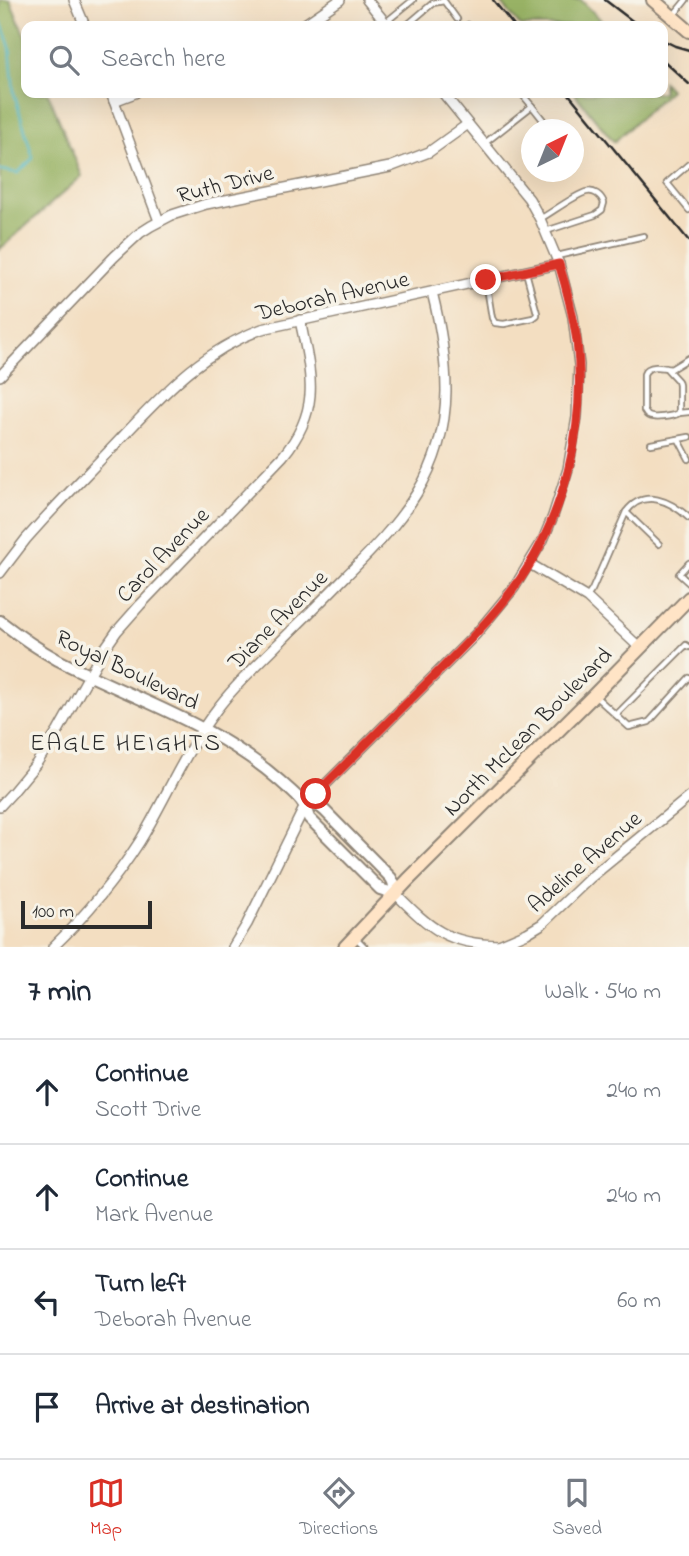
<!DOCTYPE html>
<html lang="en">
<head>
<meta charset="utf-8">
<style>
  :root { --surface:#fff; --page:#f6f6f7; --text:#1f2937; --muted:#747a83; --line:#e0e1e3; --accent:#d93025 }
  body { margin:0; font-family:"Indie Flower",sans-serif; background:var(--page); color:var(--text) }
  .compass { position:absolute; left:521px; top:119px; width:63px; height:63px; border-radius:50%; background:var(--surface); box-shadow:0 7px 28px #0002; rotate:43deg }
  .scale { position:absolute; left:21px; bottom:18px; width:131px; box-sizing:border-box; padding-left:7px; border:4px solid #2b2b2b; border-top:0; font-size:19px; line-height:24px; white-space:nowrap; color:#2b2b2b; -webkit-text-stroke:5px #f7f3e8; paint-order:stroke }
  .stop { position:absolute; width:21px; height:21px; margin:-16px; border:5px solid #d93025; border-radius:50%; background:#fff }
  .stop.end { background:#d93025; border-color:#fff; box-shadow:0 2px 7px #0008 }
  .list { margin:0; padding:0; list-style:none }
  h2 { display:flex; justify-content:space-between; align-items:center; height:91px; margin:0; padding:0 28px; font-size:30px }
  h2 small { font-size:23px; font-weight:400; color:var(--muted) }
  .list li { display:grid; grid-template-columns:46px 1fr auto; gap:21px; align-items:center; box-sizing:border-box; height:105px; padding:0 28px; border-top:2px solid var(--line) }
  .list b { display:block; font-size:26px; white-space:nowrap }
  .list p { margin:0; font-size:23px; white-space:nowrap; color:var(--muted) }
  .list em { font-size:23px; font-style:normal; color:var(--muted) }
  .icon { flex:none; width:38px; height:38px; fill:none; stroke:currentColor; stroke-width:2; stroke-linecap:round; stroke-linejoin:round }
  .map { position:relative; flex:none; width:689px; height:947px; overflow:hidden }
  .search { position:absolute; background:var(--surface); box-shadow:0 7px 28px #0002; left:21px; right:21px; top:21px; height:77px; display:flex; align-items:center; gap:18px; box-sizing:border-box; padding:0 24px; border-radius:14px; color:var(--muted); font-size:26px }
  .sheet { height:511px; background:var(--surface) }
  nav { display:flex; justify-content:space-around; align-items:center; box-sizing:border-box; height:98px; border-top:2px solid var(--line); background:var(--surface); font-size:19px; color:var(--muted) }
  nav a { display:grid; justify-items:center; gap:4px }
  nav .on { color:var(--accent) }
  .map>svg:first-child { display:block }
  .forest { fill:#98b265; stroke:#626e48; stroke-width:2 }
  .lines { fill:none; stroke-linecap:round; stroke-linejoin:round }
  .stream { stroke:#4ab7c5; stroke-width:2.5 }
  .service-casing { stroke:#8f8476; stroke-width:8 }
  .minor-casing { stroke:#8f8476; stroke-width:12 }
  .tertiary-casing { stroke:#8f8476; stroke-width:14 }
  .secondary-casing { stroke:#8f8476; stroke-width:16 }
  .service { stroke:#fff; stroke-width:4.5 }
  .minor { stroke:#fff; stroke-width:9 }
  .tertiary { stroke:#fff; stroke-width:10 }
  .secondary { stroke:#ffe4c6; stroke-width:12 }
  .rail { stroke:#2b2b2b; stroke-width:2.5 }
  .route { stroke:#d93025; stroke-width:9 }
  .labels { text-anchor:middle; stroke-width:7; stroke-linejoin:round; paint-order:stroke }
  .street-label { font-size:23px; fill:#2b2b2b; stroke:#f7f3e8 }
  .neighbourhood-label { font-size:24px; letter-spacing:2px; fill:#2b2b2b; stroke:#f7f3e8 }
</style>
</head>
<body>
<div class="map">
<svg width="689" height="947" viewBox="0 0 689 947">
  <rect width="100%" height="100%" fill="#f7f3e8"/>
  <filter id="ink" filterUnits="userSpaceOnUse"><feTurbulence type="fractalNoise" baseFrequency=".0143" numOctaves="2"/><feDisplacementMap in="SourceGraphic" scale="14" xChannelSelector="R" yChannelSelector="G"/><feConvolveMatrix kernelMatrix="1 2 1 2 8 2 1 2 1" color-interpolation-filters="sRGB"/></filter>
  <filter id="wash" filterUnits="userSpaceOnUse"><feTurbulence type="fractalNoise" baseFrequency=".00686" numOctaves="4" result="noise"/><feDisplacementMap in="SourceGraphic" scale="28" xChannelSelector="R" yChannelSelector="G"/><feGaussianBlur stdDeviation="1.57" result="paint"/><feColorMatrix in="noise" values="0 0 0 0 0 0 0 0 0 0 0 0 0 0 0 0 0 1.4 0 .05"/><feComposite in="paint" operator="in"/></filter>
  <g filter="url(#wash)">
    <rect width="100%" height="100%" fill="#f3dec1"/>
    <g class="forest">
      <polygon points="0,0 10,0 26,39 26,93 48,93 82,176 0,249"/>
      <polygon points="499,0 581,0 607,26 520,26"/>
      <polygon points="663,82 670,90 614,142 574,93 663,93"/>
    </g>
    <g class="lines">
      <polyline class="stream" points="0,19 10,47 14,93 33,158 18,173 0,170"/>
    </g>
  </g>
  <g filter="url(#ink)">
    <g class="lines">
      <defs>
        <g id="service">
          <polyline points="673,16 686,0"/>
          <polyline points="386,22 413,0"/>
          <polyline points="468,25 469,26"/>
          <polyline points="406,26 433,3 444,1 457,19"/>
          <polyline points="521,93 532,106"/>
          <polyline points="485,143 532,106 551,130"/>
          <polyline points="689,164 667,183 689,210"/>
          <path d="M540 219C551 213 575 195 586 192 594 190 601 195 604 203L602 210 595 215 546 231"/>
          <polyline points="557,256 644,236"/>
          <polyline points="486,281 492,318 495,323 504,324 533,318 537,315 537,313 526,272"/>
          <path d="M666 368 678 381 679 385V413C674 416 652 420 647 415 646 414 645 412 644 411V374C648 364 662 367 671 369L689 358"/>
          <polyline points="679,413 689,412"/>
          <polyline points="679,440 689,459"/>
          <polyline points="651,444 689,437"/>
          <polyline points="626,512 659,544"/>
          <polyline points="689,563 679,574 689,583"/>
          <path d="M587 597 592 590 626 512C644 488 671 501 689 518"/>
          <polyline points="595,696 629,727 649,722 689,678"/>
          <polyline points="616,715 686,645 689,647"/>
          <polyline points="357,939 365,947"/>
        </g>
        <g id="minor">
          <polyline points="74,0 85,26"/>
          <polyline points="367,0 388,26"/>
          <polyline points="302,26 340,0"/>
          <polyline points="111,93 159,221"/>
          <polyline points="114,101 135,93"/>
          <polyline points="0,376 114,257 140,233 151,226 172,215 206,204 390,167 429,152 468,124"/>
          <polyline points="530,564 587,598 639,647"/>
          <path d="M0 573 26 539 44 519C71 490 99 462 126 433 168 389 203 351 262 329L559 264"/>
          <path d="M0 806 12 793 36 764 58 731 101 654 117 631 140 605 283 456C322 409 311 374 300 320"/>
          <path d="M396 894C431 929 447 944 499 945L500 947"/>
          <polyline points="499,945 527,933 542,924 590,878 689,797"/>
          <path d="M53 947C86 915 115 880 140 841 166 798 186 749 217 709 234 686 255 667 275 647 299 623 323 600 346 576 401 522 445 473 446 391 446 358 440 324 432 292"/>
          <polyline points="233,947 247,924 306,804 476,634 514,588 543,540 553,516 568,469 577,417 579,365 573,317 559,264 540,219 529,199 443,93"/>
        </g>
        <path id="tertiary" d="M0 621C18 635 38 649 58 660 133 699 216 724 280 781 294 794 304 799 309 818L380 889 396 894 393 882 391 878 325 811 319 806 306 804"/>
        <g id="secondary">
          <polyline points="653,0 689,31"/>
          <polyline points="345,947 408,880 594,695 689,598"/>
        </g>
      </defs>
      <use href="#service" class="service-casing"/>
      <use href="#minor" class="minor-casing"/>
      <use href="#tertiary" class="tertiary-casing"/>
      <use href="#secondary" class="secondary-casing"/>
      <use href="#service" class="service"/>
      <use href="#minor" class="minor"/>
      <use href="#tertiary" class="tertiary"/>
      <use href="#secondary" class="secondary"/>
      <g class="rail">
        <polyline points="493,0 514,26"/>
        <polyline points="605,0 639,26"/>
        <polyline points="663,40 675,46 689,50"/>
        <polyline points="663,60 689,84"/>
        <polyline points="568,93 689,241"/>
      </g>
    </g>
  </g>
  <g class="lines" filter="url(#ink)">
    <path class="route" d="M316 794C353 757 391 719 428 682 458 652 489 622 514 588 565 518 587 426 577 341 573 315 567 289 559 264L486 280"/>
  </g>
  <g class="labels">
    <g class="street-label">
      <text transform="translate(225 183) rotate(-14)" y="8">Ruth Drive</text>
      <text transform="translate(332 295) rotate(-13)" y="8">Deborah Avenue</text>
      <text transform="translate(162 554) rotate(-46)" y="8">Carol Avenue</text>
      <text transform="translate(277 619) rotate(-45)" y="8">Diane Avenue</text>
      <text transform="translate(128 669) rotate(26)" y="8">Royal Boulevard</text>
      <text transform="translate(527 731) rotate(-45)" y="8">North McLean Boulevard</text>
      <text transform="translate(584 861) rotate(-41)" y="8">Adeline Avenue</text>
    </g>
    <g class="neighbourhood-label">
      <text x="126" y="750">EAGLE HEIGHTS</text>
    </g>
  </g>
</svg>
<svg class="compass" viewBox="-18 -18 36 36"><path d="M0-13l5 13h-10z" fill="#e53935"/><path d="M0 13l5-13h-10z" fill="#747a83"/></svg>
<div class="scale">100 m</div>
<div class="stop" style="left:316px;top:794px"></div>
<div class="stop end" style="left:486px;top:280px"></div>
<div class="search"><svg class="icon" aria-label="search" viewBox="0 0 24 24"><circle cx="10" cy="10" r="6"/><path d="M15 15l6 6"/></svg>Search here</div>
</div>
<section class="sheet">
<h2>7 min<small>Walk · 540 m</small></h2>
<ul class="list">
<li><svg class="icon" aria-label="ahead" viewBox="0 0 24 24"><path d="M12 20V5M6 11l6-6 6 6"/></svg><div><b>Continue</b><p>Scott Drive</p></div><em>240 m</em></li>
<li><svg class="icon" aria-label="ahead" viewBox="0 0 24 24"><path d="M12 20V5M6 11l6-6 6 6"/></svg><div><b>Continue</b><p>Mark Avenue</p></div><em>240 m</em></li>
<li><svg class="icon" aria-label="left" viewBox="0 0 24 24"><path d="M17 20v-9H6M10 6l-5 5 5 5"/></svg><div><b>Turn left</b><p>Deborah Avenue</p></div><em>60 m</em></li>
<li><svg class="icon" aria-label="arrive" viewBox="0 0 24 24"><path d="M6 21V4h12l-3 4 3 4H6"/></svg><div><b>Arrive at destination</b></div></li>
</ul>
</section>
<nav>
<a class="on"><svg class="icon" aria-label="map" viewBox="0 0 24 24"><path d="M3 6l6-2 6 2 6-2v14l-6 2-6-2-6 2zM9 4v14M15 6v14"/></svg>Map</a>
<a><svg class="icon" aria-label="directions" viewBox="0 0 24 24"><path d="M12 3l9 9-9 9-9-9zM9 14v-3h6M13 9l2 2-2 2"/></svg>Directions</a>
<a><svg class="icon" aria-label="saved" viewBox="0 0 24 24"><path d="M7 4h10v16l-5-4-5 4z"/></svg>Saved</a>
</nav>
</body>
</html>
